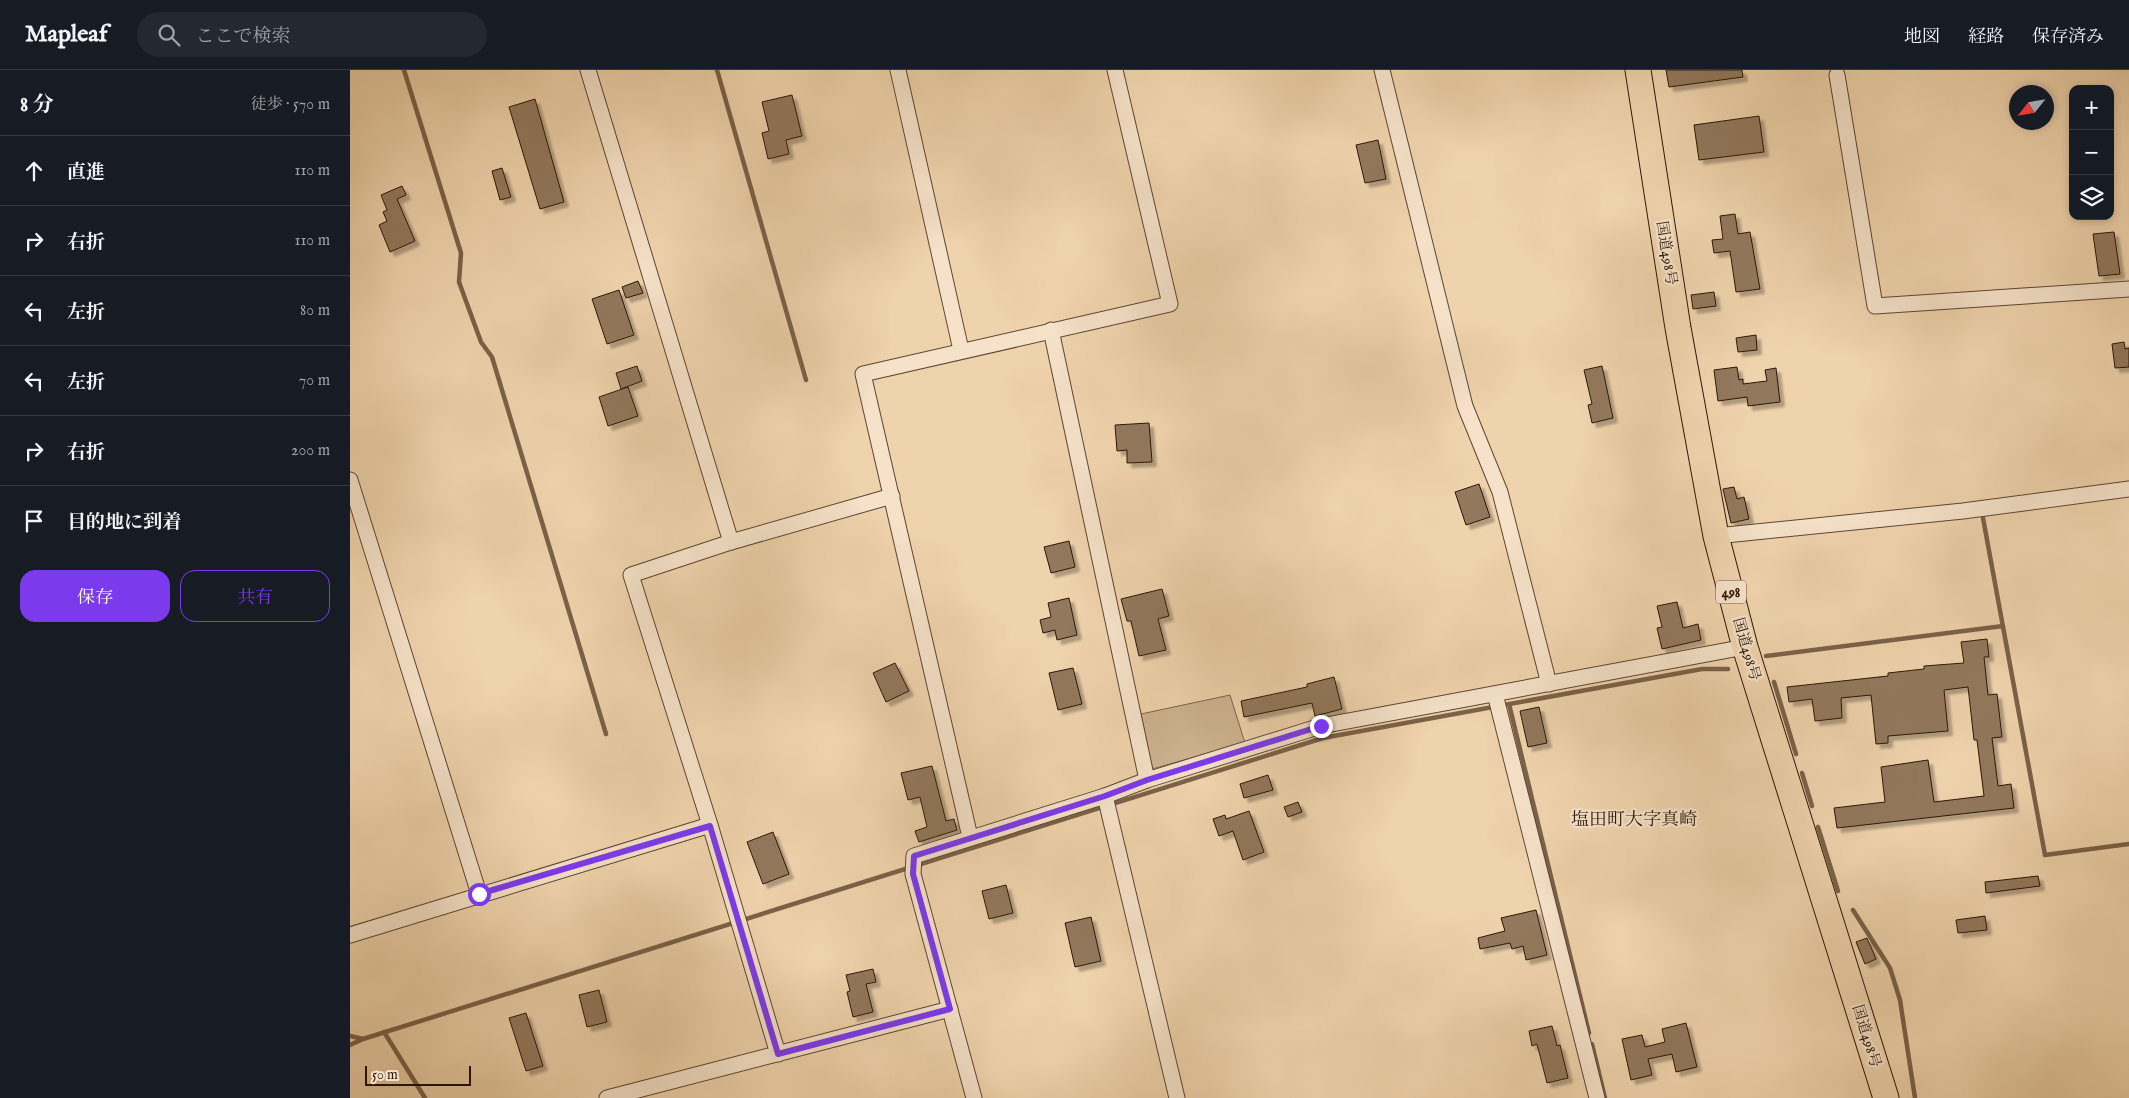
<!DOCTYPE html>
<html lang="ja">
<head>
<meta charset="utf-8">
<style>
  :root { --surface:#171b24; --page:#242831; --text:#f1f3f6; --muted:#9ea1a6; --line:#363941; --accent:#7c3aed }
  body { margin:0; font-family:"IM FELL English","Noto Serif JP",serif; background:var(--page); color:var(--text) }
  .controls { position:absolute; right:15px; top:15px; display:grid; overflow:hidden; border-radius:10px; box-shadow:0 2px 8px #0003 }
  .controls button { width:45px; height:45px; display:grid; place-items:center; padding:0; border:0; border-bottom:1px solid var(--line); background:var(--surface); color:var(--text); font:25px sans-serif }
  .compass { position:absolute; left:1659px; top:15px; width:45px; height:45px; border-radius:50%; background:var(--surface); box-shadow:0 2px 8px #0003; rotate:239deg }
  .scale { position:absolute; left:15px; bottom:12px; width:106px; box-sizing:border-box; padding-left:5px; border:2px solid #2d1606; border-top:0; font-size:14px; line-height:18px; white-space:nowrap; color:#2d1606; -webkit-text-stroke:4px #f5e2c9; paint-order:stroke }
  .stop { position:absolute; width:15px; height:15px; margin:-11px; border:4px solid #7c3aed; border-radius:50%; background:#fff }
  .stop.end { background:#7c3aed; border-color:#fff; box-shadow:0 1px 5px #0008 }
  .list { margin:0; padding:0; list-style:none }
  h2 { display:flex; justify-content:space-between; align-items:center; height:65px; margin:0; padding:0 20px; font-size:21px }
  h2 small { font-size:16px; font-weight:400; color:var(--muted) }
  .list li { display:grid; grid-template-columns:32px 1fr auto; gap:15px; align-items:center; box-sizing:border-box; height:70px; padding:0 20px; border-top:1px solid var(--line) }
  .list b { display:block; font-size:19px; white-space:nowrap }
  .list em { font-size:16px; font-style:normal; color:var(--muted) }
  .actions { display:flex; gap:10px; padding:15px 20px }
  .actions a { flex:1; padding:11px 0; border:1px solid var(--accent); border-radius:15px; text-align:center; font-size:18px; color:var(--accent) }
  .actions .main { background:var(--accent); color:#fff }
  .icon { flex:none; width:28px; height:28px; fill:none; stroke:currentColor; stroke-width:2; stroke-linecap:round; stroke-linejoin:round }
  .map { position:relative; flex:none; width:1779px; height:1028px; overflow:hidden }
  header { display:flex; align-items:center; gap:30px; box-sizing:border-box; height:70px; padding:0 25px; background:var(--surface); border-bottom:1px solid var(--line) }
  header strong { font-size:24px }
  nav { display:flex; gap:28px; margin-inline-start:auto; font-size:18px }
  .search { width:350px; height:45px; background:var(--page); display:flex; align-items:center; gap:12px; box-sizing:border-box; padding:0 18px; border-radius:28px; color:var(--muted); font-size:19px }
  main { display:flex }
  aside { flex:1; background:var(--surface) }
  .map>svg:first-child { display:block }
  .green { fill:#ceb390; stroke:#7e644b }
  .lines { fill:none; stroke-linecap:round; stroke-linejoin:round }
  .stream { stroke:#7a6148; stroke-width:4.5 }
  .building { fill:#92785c; stroke:#2d1606; filter:url(#shadow) }
  .minor-casing { stroke:#5e4530; stroke-width:17 }
  .trunk-casing { stroke:#2d1606; stroke-width:27 }
  .minor { stroke:#f5e2c9; stroke-width:15 }
  .trunk { stroke:#efd3ac; stroke-width:25 }
  .route { stroke:#7c3aed; stroke-width:6 }
  .labels { text-anchor:middle; stroke-width:4.5; stroke-linejoin:round; paint-order:stroke }
  .shield { fill:#f5e2c9; stroke:#695340; stroke-width:1 }
  .shield-label { font-size:14px; font-weight:bold; fill:#2d1606 }
  .street-label { font-size:15px; fill:#2d1606; stroke:#f5e2c9 }
  .quarter-label { font-size:18px; fill:#2d1606; stroke:#f5e2c9 }
</style>
</head>
<body>
<header>
<strong>Mapleaf</strong>
<div class="search"><svg class="icon" aria-label="search" viewBox="0 0 24 24"><circle cx="10" cy="10" r="6"/><path d="M15 15l6 6"/></svg>ここで検索</div>
<nav><a>地図</a><a>経路</a><a>保存済み</a></nav>
</header>
<main>
<aside>
<h2>8 分<small>徒歩 · 570 m</small></h2>
<ul class="list">
<li><svg class="icon" aria-label="ahead" viewBox="0 0 24 24"><path d="M12 20V5M6 11l6-6 6 6"/></svg><div><b>直進</b></div><em>110 m</em></li>
<li><svg class="icon" aria-label="right" viewBox="0 0 24 24"><path d="M7 20v-9h11M14 6l5 5-5 5"/></svg><div><b>右折</b></div><em>110 m</em></li>
<li><svg class="icon" aria-label="left" viewBox="0 0 24 24"><path d="M17 20v-9H6M10 6l-5 5 5 5"/></svg><div><b>左折</b></div><em>80 m</em></li>
<li><svg class="icon" aria-label="left" viewBox="0 0 24 24"><path d="M17 20v-9H6M10 6l-5 5 5 5"/></svg><div><b>左折</b></div><em>70 m</em></li>
<li><svg class="icon" aria-label="right" viewBox="0 0 24 24"><path d="M7 20v-9h11M14 6l5 5-5 5"/></svg><div><b>右折</b></div><em>200 m</em></li>
<li><svg class="icon" aria-label="arrive" viewBox="0 0 24 24"><path d="M6 21V4h12l-3 4 3 4H6"/></svg><div><b>目的地に到着</b></div></li>
</ul>
<div class="actions"><a class="main">保存</a><a>共有</a></div>
</aside>
<div class="map">
<svg width="1779" height="1028" viewBox="0 0 1779 1028">
  <defs>
    <filter id="shadow"><feDropShadow dx="4.5" dy="4.5" stdDeviation="1" flood-color="#0004"/></filter>
  </defs>
  <rect width="100%" height="100%" fill="#efd3ac"/>
  <filter id="stains"><feTurbulence type="fractalNoise" baseFrequency=".004" numOctaves="4"/><feColorMatrix values="0 0 0 0 .2 0 0 0 0 .09 0 0 0 0 .02 0 0 0 .5 -.17"/></filter>
  <radialGradient id="worn" r=".72"><stop offset=".6" stop-color="#630" stop-opacity="0"/><stop offset="1" stop-color="#630" stop-opacity=".3"/></radialGradient>
  <polygon class="green" points="880,625 895,673 802,699 791,644"/>
  <g class="lines">
    <g class="stream">
      <polyline points="54,0 111,183 109,212 131,272 142,287 256,664"/>
      <polyline points="367,0 456,310"/>
      <polyline points="1633,448 1695,785 1779,774"/>
      <polyline points="1416,586 1653,556"/>
      <polyline points="1424,612 1446,684"/>
      <polyline points="1159,634 1239,963"/>
      <polyline points="1452,703 1462,736"/>
      <polyline points="1468,757 1488,821"/>
      <polyline points="1503,840 1540,898 1550,930 1565,1028"/>
      <polyline points="34,962 75,1028"/>
      <polyline points="0,966 13,969"/>
      <polyline points="1242,974 1255,1028"/>
      <polyline points="0,975 13,969 973,668 1352,599 1378,599"/>
    </g>
  </g>
  <g class="building">
    <polygon points="1316,0 1392,0 1393,7 1319,17"/>
    <polygon points="442,25 452,66 436,70 439,84 418,89 412,63 419,61 412,32"/>
    <polygon points="185,29 214,132 190,139 159,37"/>
    <polygon points="1409,46 1414,82 1349,90 1344,55"/>
    <polygon points="1028,70 1036,109 1015,113 1006,75"/>
    <polygon points="152,98 161,127 150,130 142,101"/>
    <polygon points="52,116 56,125 47,129 65,171 40,182 29,155 37,151 33,142 37,140 31,125"/>
    <polygon points="1385,144 1388,164 1400,162 1410,219 1386,222 1380,181 1364,183 1362,170 1373,169 1370,146"/>
    <polygon points="1764,162 1770,204 1749,206 1743,164"/>
    <polygon points="288,211 293,223 276,228 272,217"/>
    <polygon points="269,220 284,265 257,274 242,229"/>
    <polygon points="1364,222 1366,236 1343,239 1341,225"/>
    <polygon points="1406,265 1407,280 1388,282 1386,268"/>
    <polygon points="1774,272 1775,279 1779,278 1779,297 1765,298 1762,274"/>
    <polygon points="287,296 292,311 271,319 266,303"/>
    <polygon points="1252,296 1263,348 1242,353 1238,335 1242,334 1234,300"/>
    <polygon points="1387,297 1389,310 1393,309 1393,314 1417,311 1415,300 1426,298 1430,332 1398,336 1397,327 1368,331 1364,300"/>
    <polygon points="278,317 288,346 258,356 249,327"/>
    <polygon points="799,353 802,392 777,393 777,380 767,381 765,355"/>
    <polygon points="1129,414 1140,447 1116,455 1105,422"/>
    <polygon points="1384,417 1387,429 1394,427 1399,449 1381,453 1373,419"/>
    <polygon points="719,471 725,497 701,503 694,477"/>
    <polygon points="812,519 819,546 808,549 816,580 789,586 781,551 777,551 771,529"/>
    <polygon points="719,528 727,565 707,570 705,560 693,563 690,550 701,547 698,533"/>
    <polygon points="1327,532 1333,558 1348,554 1351,570 1312,579 1307,558 1312,557 1307,536"/>
    <polygon points="1637,569 1639,587 1634,587 1638,625 1647,624 1652,667 1642,668 1648,716 1661,714 1664,738 1487,758 1484,738 1535,732 1531,697 1578,690 1584,732 1634,726 1627,670 1624,670 1618,617 1594,620 1598,661 1538,666 1538,673 1526,674 1521,625 1491,628 1492,648 1465,651 1462,629 1439,632 1437,617 1538,606 1538,603 1574,599 1574,596 1614,593 1611,572"/>
    <polygon points="545,593 559,621 536,632 523,603"/>
    <polygon points="723,598 732,634 708,640 699,603"/>
    <polygon points="984,607 992,639 965,646 962,633 894,647 891,631 957,617 957,614"/>
    <polygon points="1189,637 1197,673 1178,677 1170,641"/>
    <polygon points="582,696 596,751 604,749 607,760 569,772 565,761 577,757 570,727 558,730 551,703"/>
    <polygon points="918,705 923,720 894,728 890,714"/>
    <polygon points="948,732 952,742 938,747 934,737"/>
    <polygon points="899,741 914,782 893,790 883,761 869,766 863,749 875,745 876,749"/>
    <polygon points="423,762 439,804 413,814 397,772"/>
    <polygon points="1688,806 1690,816 1636,823 1635,812"/>
    <polygon points="656,815 663,843 639,849 632,821"/>
    <polygon points="1186,840 1197,885 1176,890 1173,876 1162,879 1160,873 1130,879 1128,868 1155,861 1151,848"/>
    <polygon points="1635,846 1637,860 1608,863 1606,850"/>
    <polygon points="741,847 751,891 725,897 715,853"/>
    <polygon points="1517,868 1526,889 1515,894 1506,872"/>
    <polygon points="523,899 526,912 516,914 523,942 503,947 497,922 500,921 496,905"/>
    <polygon points="249,920 257,952 237,957 229,925"/>
    <polygon points="176,943 193,996 176,1001 159,948"/>
    <polygon points="1336,953 1347,997 1326,1002 1322,984 1298,989 1302,1005 1281,1010 1272,969 1292,965 1295,977 1315,972 1312,959"/>
    <polygon points="1202,956 1207,976 1210,975 1218,1008 1197,1013 1187,974 1182,976 1179,961"/>
  </g>
  <g class="lines">
    <defs>
      <g id="minor">
        <polyline points="238,0 381,472"/>
        <polyline points="548,0 611,280"/>
        <polyline points="1032,0 1115,336 1150,422 1199,614"/>
        <polyline points="1487,5 1525,236 1779,219"/>
        <polyline points="701,260 797,710"/>
        <polyline points="0,410 129,824"/>
        <polyline points="1366,466 1613,441 1779,419"/>
        <polyline points="1145,624 1247,1028"/>
        <polyline points="755,726 827,1028"/>
        <polyline points="620,767 513,304 820,234 765,0"/>
        <polyline points="0,865 360,755"/>
        <polyline points="428,984 360,755 281,505 381,472 542,426"/>
        <polyline points="257,1028 600,939"/>
        <polyline points="624,1028 563,804 564,786 755,726 797,710 971,656 1395,577"/>
      </g>
      <polyline id="trunk" points="1288,0 1328,258 1366,466 1395,577 1536,1028"/>
    </defs>
    <use href="#minor" class="minor-casing"/>
    <use href="#trunk" class="trunk-casing"/>
    <use href="#minor" class="minor"/>
    <use href="#trunk" class="trunk"/>
  </g>
  <g class="lines">
    <polyline class="route" points="129,824 360,756 428,984 600,939 563,804 564,786 755,726 797,710 971,656"/>
  </g>
  <g class="labels">
    <rect class="shield" x="1366" y="510.5" width="30" height="23" rx="4"/>
    <g class="shield-label">
      <text x="1381" y="527">498</text>
    </g>
    <g class="street-label">
      <text transform="translate(1317 183) rotate(81)" y="5">国道498号</text>
      <text transform="translate(1397 579) rotate(74)" y="5">国道498号</text>
      <text transform="translate(1517 966) rotate(73)" y="5">国道498号</text>
    </g>
    <g class="quarter-label">
      <text x="1284" y="755">塩田町大字真崎</text>
    </g>
  </g>
  <rect width="100%" height="100%" filter="url(#stains)"/>
  <rect width="100%" height="100%" fill="url(#worn)"/>
</svg>
<div class="controls">
<button>+</button>
<button>−</button>
<button><svg class="icon" aria-label="layers" viewBox="0 0 24 24"><path d="M12 4l9 5-9 5-9-5zM3 14l9 5 9-5"/></svg></button>
</div>
<svg class="compass" viewBox="-18 -18 36 36"><path d="M0-13l5 13h-10z" fill="#e53935"/><path d="M0 13l5-13h-10z" fill="#9ea1a6"/></svg>
<div class="scale">50 m</div>
<div class="stop" style="left:129px;top:824px"></div>
<div class="stop end" style="left:971px;top:656px"></div>
</div>
</main>
</body>
</html>
